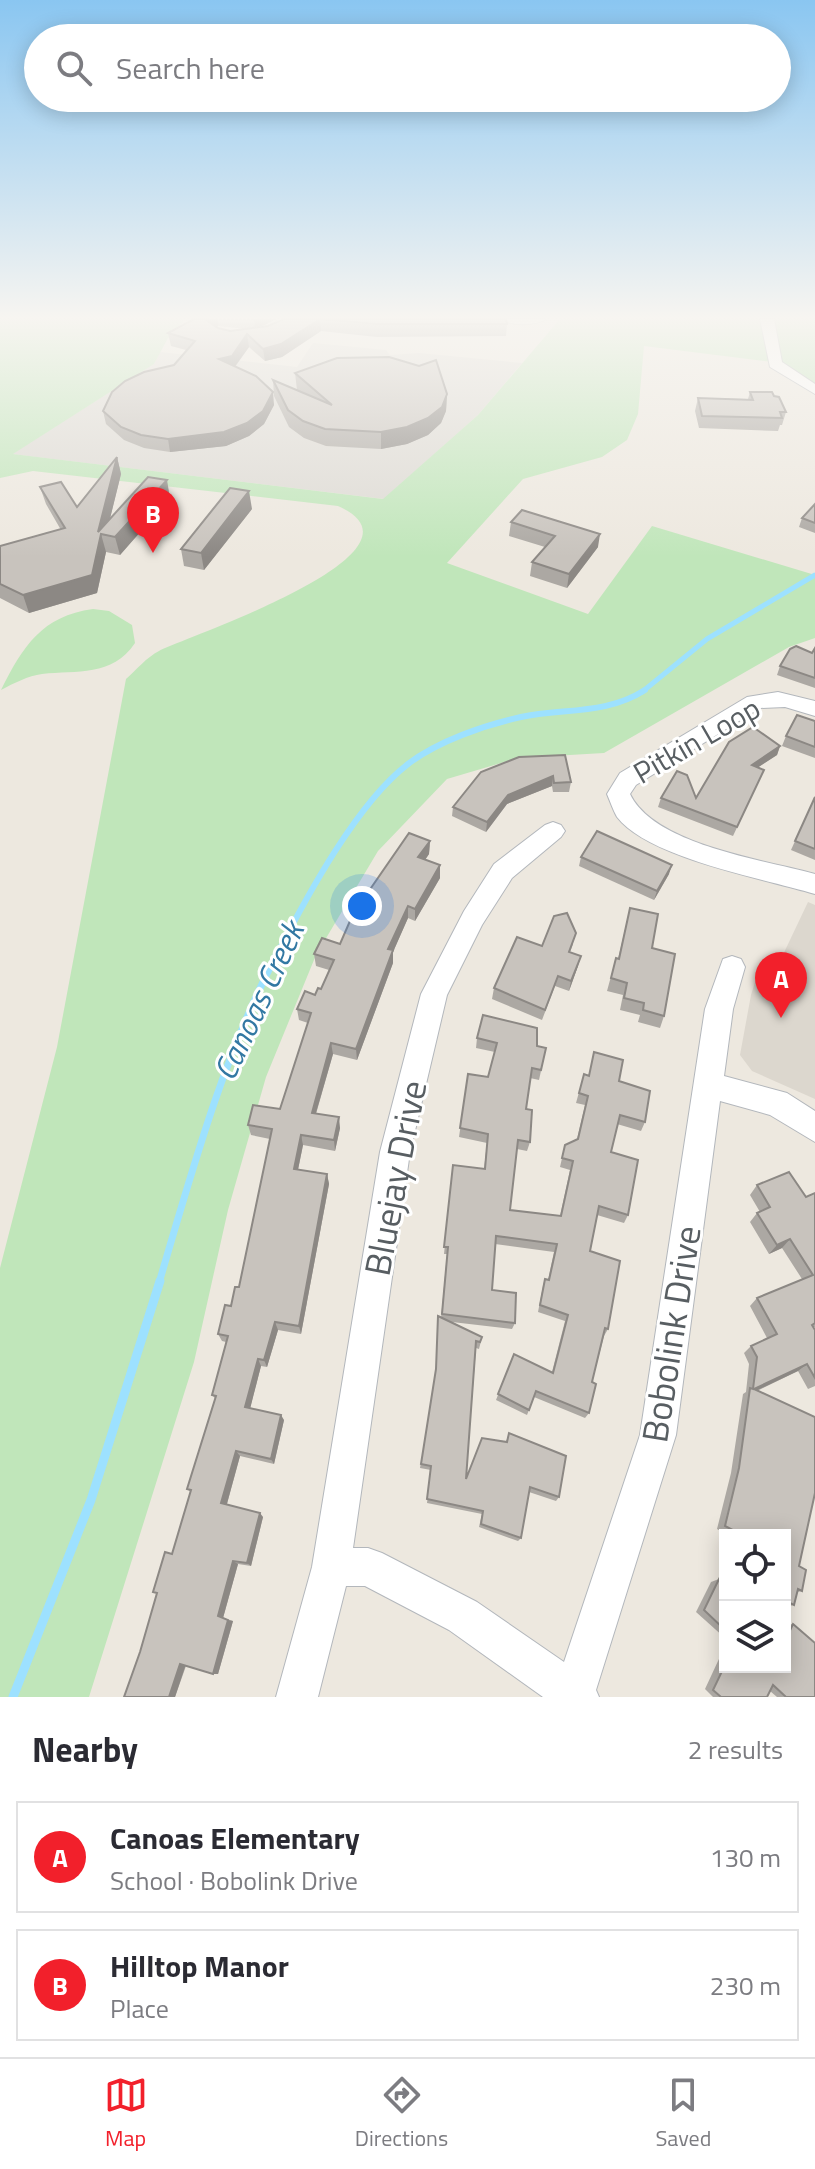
<!DOCTYPE html>
<html lang="en">
<head>
<meta charset="utf-8">
<style>
  :root { --surface:#fff; --page:#f7f7f7; --text:#2b2b33; --muted:#7c7c81; --line:#e1e1e2; --accent:#f2202b }
  body { margin:0; font-family:"Titillium Web",sans-serif; background:var(--page); color:var(--text) }
  .controls { position:absolute; right:24px; bottom:24px; display:grid; overflow:hidden; border-radius:0px; box-shadow:0 4px 20px #0003 }
  .controls button { width:72px; height:72px; display:grid; place-items:center; padding:0; border:0; border-bottom:2px solid var(--line); background:var(--surface); color:var(--text); font:40px sans-serif }
  .you { position:absolute; left:362px; top:906px; width:28px; height:28px; margin:-20px; border:6px solid #fff; border-radius:50%; background:#1a73e8; box-shadow:0 0 0 12px #1a73e833 }
  .badge { display:grid; place-items:center; width:52px; height:52px; border-radius:50%; background:var(--accent); color:#fff; font-size:26px; font-weight:700 }
  .pin { position:absolute; translate:-50% -66px; filter:drop-shadow(0 2px 4px #0008) }
  .pin::after { content:''; position:absolute; top:42px; width:28px; height:24px; background:inherit; clip-path:polygon(0 0,100% 0,50% 100%) }
  .list { margin:0; padding:0; list-style:none }
  h2 { display:flex; justify-content:space-between; align-items:center; height:104px; margin:0; padding:0 32px; font-size:34px }
  h2 small { font-size:26px; font-weight:400; color:var(--muted) }
  .list li { display:grid; grid-template-columns:52px 1fr auto; gap:24px; align-items:center; box-sizing:border-box; height:112px; margin:0 16px 16px; padding:0 16px; border:2px solid var(--line); border-radius:0px }
  .list b { display:block; font-size:30px; white-space:nowrap }
  .list p { margin:0; font-size:26px; white-space:nowrap; color:var(--muted) }
  .list em { font-size:26px; font-style:normal; color:var(--muted) }
  .icon { flex:none; width:44px; height:44px; fill:none; stroke:currentColor; stroke-width:2; stroke-linecap:round; stroke-linejoin:round }
  .map { position:relative; flex:none; width:815px; height:1697px; overflow:hidden }
  .search { position:absolute; background:var(--surface); box-shadow:0 4px 20px #0003; left:24px; right:24px; top:24px; height:88px; display:flex; align-items:center; gap:20px; box-sizing:border-box; padding:0 28px; border-radius:44px; color:var(--muted); font-size:30px }
  .sheet { height:360px; background:var(--surface) }
  nav { display:flex; justify-content:space-around; align-items:center; box-sizing:border-box; height:112px; border-top:2px solid var(--line); background:var(--surface); font-size:22px; color:var(--muted) }
  nav a { display:grid; justify-items:center; gap:4px }
  nav .on { color:var(--accent) }
  .map>svg:first-child { display:block }
  .industrial { fill:#dddad4 }
  .education { fill:#dcd7ce }
  .green { fill:#c0e6ba }
  .lines { fill:none; stroke-linecap:round; stroke-linejoin:round }
  .stream-far3 { stroke:#9de1ff; stroke-width:5 }
  .stream-far2 { stroke:#9de1ff; stroke-width:6 }
  .stream-far1 { stroke:#9de1ff; stroke-width:7 }
  .stream { stroke:#9de1ff; stroke-width:9 }
  .street-casing { stroke:#b3b7bc; stroke-width:2 }
  .street { fill:#fff; fill-rule:evenodd }
  .wall { fill:#aca8a3; fill-rule:evenodd }
  .shaded-wall { fill:#8c8884 }
  .building { fill:#c8c3bd; stroke:#8c8884; stroke-width:2 }
  .labels { text-anchor:middle; stroke-width:6; stroke-linejoin:round; paint-order:stroke }
  .street-label { font-size:30px; fill:#585e62; stroke:#fff }
  .water-label { font-size:32px; font-style:italic; fill:#3278a3; stroke:#fff }
  .near-street-label { font-size:36px; fill:#585e62; stroke:#fff }
</style>
</head>
<body>
<div class="map">
<svg width="815" height="1697" viewBox="0 0 815 1697">
  <rect width="100%" height="100%" fill="#ede8df"/>
  <polygon class="industrial" points="313,343 386,350 390,355 419,353 522,363 478,415 384,499 12,454 154,364 160,352 297,367"/>
  <polygon class="education" points="808,902 815,905 815,1099 752,1071 740,1055 751,995 757,976 771,980"/>
  <g class="green">
    <path d="M0 319H185L179 326 187 330 168 338 154 364 13 454 383 499 478 415 560 319H815V390L773 362 644 346 638 414 627 440 602 457 523 479 447 563 588 614 652 526 815 575V638L789 647 604 753 518 758 447 779 378 851 316 955 266 1077 228 1210 194 1362 89 1697H0V1268L57 1047 126 679C136 670 147 657 159 651 183 638 443 552 338 506L33 471 0 478Z"/>
    <path d="M93 609 109 611 132 625 135 643C112 677 77 670 42 674 28 676 14 683 1 690 23 646 42 616 93 609Z"/>
  </g>
  <g class="lines">
    <polyline class="stream-far3" points="642,692 707,639 815,575"/>
    <path class="stream-far2" d="M277 954C307 896 357 803 408 764 438 741 485 725 521 717 564 708 606 715 645 690"/>
    <path class="stream-far1" d="M159 1283C192 1171 223 1056 278 952"/>
    <polyline class="stream" points="13,1697 91,1500 160,1281"/>
    <defs>
      <g id="street">
        <path d="M500 319H546C536 326 510 326 500 319Z"/>
        <polygon points="760,319 774,319 782,362 815,384 815,394 770,367"/>
        <path d="M778 692 815 701V716L785 707 760 708 636 785 630 794C654 845 765 860 815 874V894C765 879 648 858 617 817 613 810 610 801 607 794L620 773 747 697Z"/>
        <polygon points="553,822 561,825 565,831 561,837 512,878 482,925 447,995 410,1152 353,1548 368,1548 382,1553 477,1602 564,1662 640,1435 705,1009 723,959 732,956 741,959 745,967 733,1009 724,1076 787,1093 815,1111 815,1142 770,1115 720,1101 676,1435 596,1690 599,1697 543,1697 449,1630 365,1586 346,1586 318,1697 276,1697 312,1567 380,1152 421,994 464,911 494,864 545,825"/>
      </g>
    </defs>
    <use href="#street" class="street-casing"/>
    <use href="#street" class="street"/>
  </g>
  <g class="wall">
    <path d="M194 319H276L260 327 268 326 284 319H506L507 324 506 336 377 337 321 331 282 357 265 361 249 347 235 367 274 405 264 424 249 436 226 446 170 452 144 448 124 440 106 424 103 411 174 365 186 350 171 346 168 333ZM218 326 247 329 230 331 218 328 216 327Z"/>
    <polygon points="295,373 447,394 446,411 441,423 428,435 407,444 381,449 326,446 304,438 289,427 274,396 273,380 297,390"/>
    <polygon points="750,392 774,396 786,412 782,425 780,425 778,431 699,428 695,411 698,398 748,399"/>
    <polygon points="117,457 121,474 110,518 170,498 120,555 106,552 97,593 29,613 0,598 0,546 61,530 46,504 40,487 77,507"/>
    <polygon points="815,504 815,533 799,527 802,518"/>
    <polygon points="252,509 204,570 184,566 181,549"/>
    <polygon points="511,522 598,547 567,588 530,576 532,562 545,547 509,536"/>
    <polygon points="815,648 815,688 777,675 780,666 812,653"/>
    <polygon points="815,721 815,758 782,746 786,736"/>
    <polygon points="780,746 777,755 758,767 764,770 733,836 658,807 661,798 696,798"/>
    <polygon points="519,757 571,782 569,792 553,792 552,786 507,804 486,832 452,816 453,807"/>
    <polygon points="815,797 815,860 791,850"/>
    <polygon points="430,841 429,854 425,860 440,878 415,921 408,918 393,952 393,963 357,1060 333,1054 316,1114 340,1128 335,1151 303,1145 298,1170 327,1174 329,1184 301,1334 278,1330 267,1367 261,1366 250,1408 284,1420 274,1464 240,1456 227,1504 263,1517 251,1566 238,1564 223,1618 233,1621 218,1674 186,1666 175,1697 124,1697 140,1652 172,1554 191,1492 187,1489 215,1398 212,1395 226,1342 222,1341 218,1334 239,1287 270,1139 251,1135 248,1125 280,1109 308,1023 299,1020 297,1009 321,989 329,970 316,966 314,954 340,944"/>
    <polygon points="581,857 669,874 654,900 579,866"/>
    <polygon points="630,908 652,948 664,1016 660,1028 638,1022 640,1015 620,1010 623,995 607,991 616,958 618,959"/>
    <polygon points="573,944 570,952 578,966 569,991 555,986 542,1020 492,999 494,988 542,946"/>
    <polygon points="477,1038 546,1048 539,1080 530,1078 526,1109 530,1142 527,1151 517,1149 510,1210 560,1216 570,1170 560,1167 565,1145 577,1139 585,1105 576,1103 584,1074 589,1075 594,1052 619,1081 645,1122 641,1131 617,1124 611,1152 628,1215 624,1223 597,1215 590,1251 608,1329 604,1336 592,1382 589,1413 585,1418 534,1397 527,1415 496,1400 514,1354 552,1372 565,1321 538,1312 543,1286 545,1279 548,1280 554,1252 495,1244 492,1290 515,1323 512,1329 452,1322 482,1337 479,1349 476,1348 466,1479 506,1442 509,1433 559,1497 556,1501 529,1492 521,1538 518,1541 479,1527 482,1514 427,1503 431,1470 420,1468 436,1372 447,1254 444,1254 453,1165 484,1169 487,1143 459,1137 468,1074 488,1077 495,1052 476,1048"/>
    <polygon points="757,1185 806,1197 815,1193 815,1327 813,1327 815,1330 815,1386 808,1389 798,1371 757,1391 799,1566 802,1591 797,1592 794,1605 785,1607 785,1535 728,1535 717,1529 731,1473 743,1394 746,1392 749,1364 744,1353 751,1346 767,1338 750,1306 757,1298 802,1279 782,1248 769,1254 750,1222 757,1213 760,1212 750,1195"/>
    <polygon points="719,1579 725,1585 725,1638 696,1612 711,1582"/>
    <polygon points="793,1624 815,1697 777,1697 770,1691 767,1697 713,1697 705,1689 725,1646 725,1667 785,1667 785,1625"/>
  </g>
  <g class="shaded-wall">
    <polygon points="208,319 217,319 218,326 208,332 206,320"/>
    <polygon points="254,319 276,319 255,330"/>
    <polygon points="320,319 321,331 282,357 265,361 263,349"/>
    <polygon points="247,334 249,347 233,369 219,359"/>
    <polygon points="273,392 274,405 264,424 249,436 226,446 170,452 168,439"/>
    <polygon points="447,394 446,411 441,423 428,435 407,444 381,449 381,432"/>
    <polygon points="117,457 121,474 106,535 101,534 106,552 97,593 29,613 23,595 98,532"/>
    <polygon points="167,480 170,498 120,555 115,537"/>
    <polygon points="249,491 252,509 204,570 201,553"/>
    <polygon points="600,534 598,547 567,588 569,574"/>
    <polygon points="780,746 777,755 748,774 752,765"/>
    <polygon points="553,776 552,786 507,804 486,832 487,822 508,795"/>
    <polygon points="430,841 429,854 418,870 418,857"/>
    <polygon points="440,865 440,878 415,921 415,909"/>
    <polygon points="672,865 669,874 654,900 657,891"/>
    <polygon points="408,906 408,918 393,952 393,963 357,1060 356,1049 388,949"/>
    <polygon points="581,956 578,966 569,991 571,981"/>
    <polygon points="331,1043 333,1054 313,1123 312,1113"/>
    <polygon points="339,1117 340,1128 335,1151 334,1140"/>
    <polygon points="301,1135 303,1145 296,1179 294,1169"/>
    <polygon points="327,1174 329,1184 301,1334 299,1326"/>
    <polygon points="790,1239 782,1248 769,1254 777,1245"/>
    <polygon points="275,1322 278,1330 267,1367 264,1360"/>
    <polygon points="258,1359 261,1366 249,1413 245,1407"/>
    <polygon points="807,1364 798,1371 749,1394 754,1389"/>
    <polygon points="281,1415 284,1420 274,1464 271,1459"/>
    <polygon points="236,1451 240,1456 226,1507 221,1503"/>
    <polygon points="260,1513 263,1517 251,1566 247,1563"/>
    <polygon points="233,1561 238,1564 223,1618 218,1616"/>
    <polygon points="228,1620 233,1621 218,1674 213,1674"/>
    <polygon points="180,1664 186,1664 175,1697 169,1697"/>
  </g>
  <g class="building">
    <polygon points="194,319 208,319 206,320 218,328 230,331 268,326 284,319 320,319 281,344 263,349 247,334 232,356 219,359 256,376 273,392 263,411 247,423 224,432 168,439 141,435 121,427 103,411 112,392 125,381 144,372 174,365 195,341 168,333"/>
    <polygon points="321,319 506,319 507,324 377,324"/>
    <polygon points="389,357 419,366 436,360 447,394 442,407 428,418 407,427 381,432 325,429 303,421 288,410 273,380 332,405 295,373 337,358"/>
    <polygon points="750,392 772,392 774,396 779,397 786,412 780,412 782,418 702,416 698,398 753,400"/>
    <polygon points="117,457 98,532 148,477 167,480 115,537 101,534 92,575 23,595 0,584 0,546 65,528 40,487 61,482 77,507"/>
    <polygon points="230,488 249,491 201,553 181,549"/>
    <polygon points="815,504 815,523 802,518"/>
    <polygon points="522,510 600,534 569,574 532,562 555,536 511,522"/>
    <polygon points="796,646 812,653 815,648 815,678 780,666 790,649"/>
    <polygon points="797,715 815,721 815,747 786,736"/>
    <polygon points="753,727 780,746 752,765 764,770 737,827 661,798 677,771 687,775 696,798 729,742"/>
    <polygon points="565,755 571,782 554,783 553,776 508,795 487,822 453,807 481,772 519,757"/>
    <polygon points="815,797 815,849 795,841"/>
    <polygon points="597,831 672,865 657,891 581,857"/>
    <polygon points="409,833 430,841 418,857 440,865 415,909 408,906 388,949 393,950 356,1049 331,1043 312,1113 339,1117 334,1140 301,1135 294,1169 327,1174 299,1326 275,1322 264,1360 258,1359 245,1407 281,1415 271,1459 236,1451 221,1503 260,1513 247,1563 233,1561 218,1616 228,1620 213,1674 180,1664 169,1697 124,1697 140,1652 157,1593 153,1592 165,1552 172,1554 191,1490 187,1489 216,1396 212,1395 228,1336 218,1334 225,1305 231,1306 235,1287 239,1287 272,1129 248,1125 253,1105 280,1109 311,1013 297,1009 305,991 315,995 318,988 321,989 334,960 314,954 322,938 340,944 353,914"/>
    <polygon points="630,908 658,914 652,948 675,954 664,1016 643,1010 644,1003 624,998 627,983 611,978 616,958 619,959"/>
    <polygon points="567,913 576,933 569,952 581,956 571,981 558,976 545,1010 494,988 517,937 542,946 554,916"/>
    <polygon points="483,1015 537,1028 537,1046 546,1048 541,1070 532,1068 526,1109 532,1110 530,1142 518,1140 510,1210 561,1216 573,1161 562,1158 565,1145 578,1139 588,1096 579,1093 584,1074 589,1076 594,1052 623,1060 619,1081 650,1091 645,1122 620,1115 611,1152 638,1160 628,1215 599,1206 590,1251 620,1261 608,1329 605,1328 592,1382 596,1384 589,1413 536,1391 529,1410 498,1394 514,1354 553,1373 568,1315 540,1305 545,1279 549,1280 557,1244 496,1236 492,1290 516,1293 515,1323 442,1314 448,1247 444,1247 453,1165 485,1169 488,1134 460,1128 468,1074 488,1077 497,1043 477,1038"/>
    <polygon points="789,1172 806,1197 815,1193 815,1323 812,1325 815,1330 815,1378 807,1364 754,1389 815,1417 815,1493 799,1566 806,1570 802,1591 798,1589 794,1605 785,1600 785,1535 742,1535 725,1526 739,1468 750,1388 753,1389 757,1357 751,1346 777,1334 757,1298 813,1275 790,1239 777,1245 757,1213 770,1207 757,1185"/>
    <polygon points="438,1316 482,1337 480,1342 476,1341 466,1479 482,1438 507,1442 509,1433 566,1456 559,1497 530,1487 521,1538 481,1524 483,1511 427,1499 431,1466 421,1464 436,1369"/>
    <polygon points="719,1579 725,1585 725,1630 704,1610"/>
    <polygon points="793,1624 815,1643 815,1697 786,1697 773,1685 767,1697 721,1697 713,1690 725,1665 725,1667 785,1667 785,1641"/>
  </g>
  <linearGradient id="sky" x2="0" y2="1"><stop stop-color="#8ac6f1"/><stop offset="0.57" stop-color="#f7f5f1"/><stop offset="1" stop-color="#f7f5f1" stop-opacity="0"/></linearGradient>
  <rect width="815" height="557" fill="url(#sky)"/>
  <g class="labels">
    <g class="street-label">
      <text transform="translate(697 741) rotate(-30)" y="10">Pitkin Loop</text>
    </g>
    <g class="water-label">
      <text transform="translate(259 1001) rotate(-65)" y="11">Canoas Creek</text>
    </g>
    <g class="near-street-label">
      <text transform="translate(395 1178) rotate(-79)" y="13">Bluejay Drive</text>
      <text transform="translate(671 1334) rotate(-81)" y="13">Bobolink Drive</text>
    </g>
  </g>
</svg>
<div class="controls">
<button><svg class="icon" aria-label="locate" viewBox="0 0 24 24"><circle cx="12" cy="12" r="6"/><path d="M12 2v4M12 18v4M2 12h4M18 12h4"/></svg></button>
<button><svg class="icon" aria-label="layers" viewBox="0 0 24 24"><path d="M12 4l9 5-9 5-9-5zM3 14l9 5 9-5"/></svg></button>
</div>
<div class="you"></div>
<div class="pin badge" style="left:781px;top:1018px">A</div>
<div class="pin badge" style="left:153px;top:553px">B</div>
<div class="search"><svg class="icon" aria-label="search" viewBox="0 0 24 24"><circle cx="10" cy="10" r="6"/><path d="M15 15l6 6"/></svg>Search here</div>
</div>
<section class="sheet">
<h2>Nearby<small>2 results</small></h2>
<ul class="list">
<li><span class="badge">A</span><div><b>Canoas Elementary</b><p>School · Bobolink Drive</p></div><em>130 m</em></li>
<li><span class="badge">B</span><div><b>Hilltop Manor</b><p>Place</p></div><em>230 m</em></li>
</ul>
</section>
<nav>
<a class="on"><svg class="icon" aria-label="map" viewBox="0 0 24 24"><path d="M3 6l6-2 6 2 6-2v14l-6 2-6-2-6 2zM9 4v14M15 6v14"/></svg>Map</a>
<a><svg class="icon" aria-label="directions" viewBox="0 0 24 24"><path d="M12 3l9 9-9 9-9-9zM9 14v-3h6M13 9l2 2-2 2"/></svg>Directions</a>
<a><svg class="icon" aria-label="saved" viewBox="0 0 24 24"><path d="M7 4h10v16l-5-4-5 4z"/></svg>Saved</a>
</nav>
</body>
</html>
